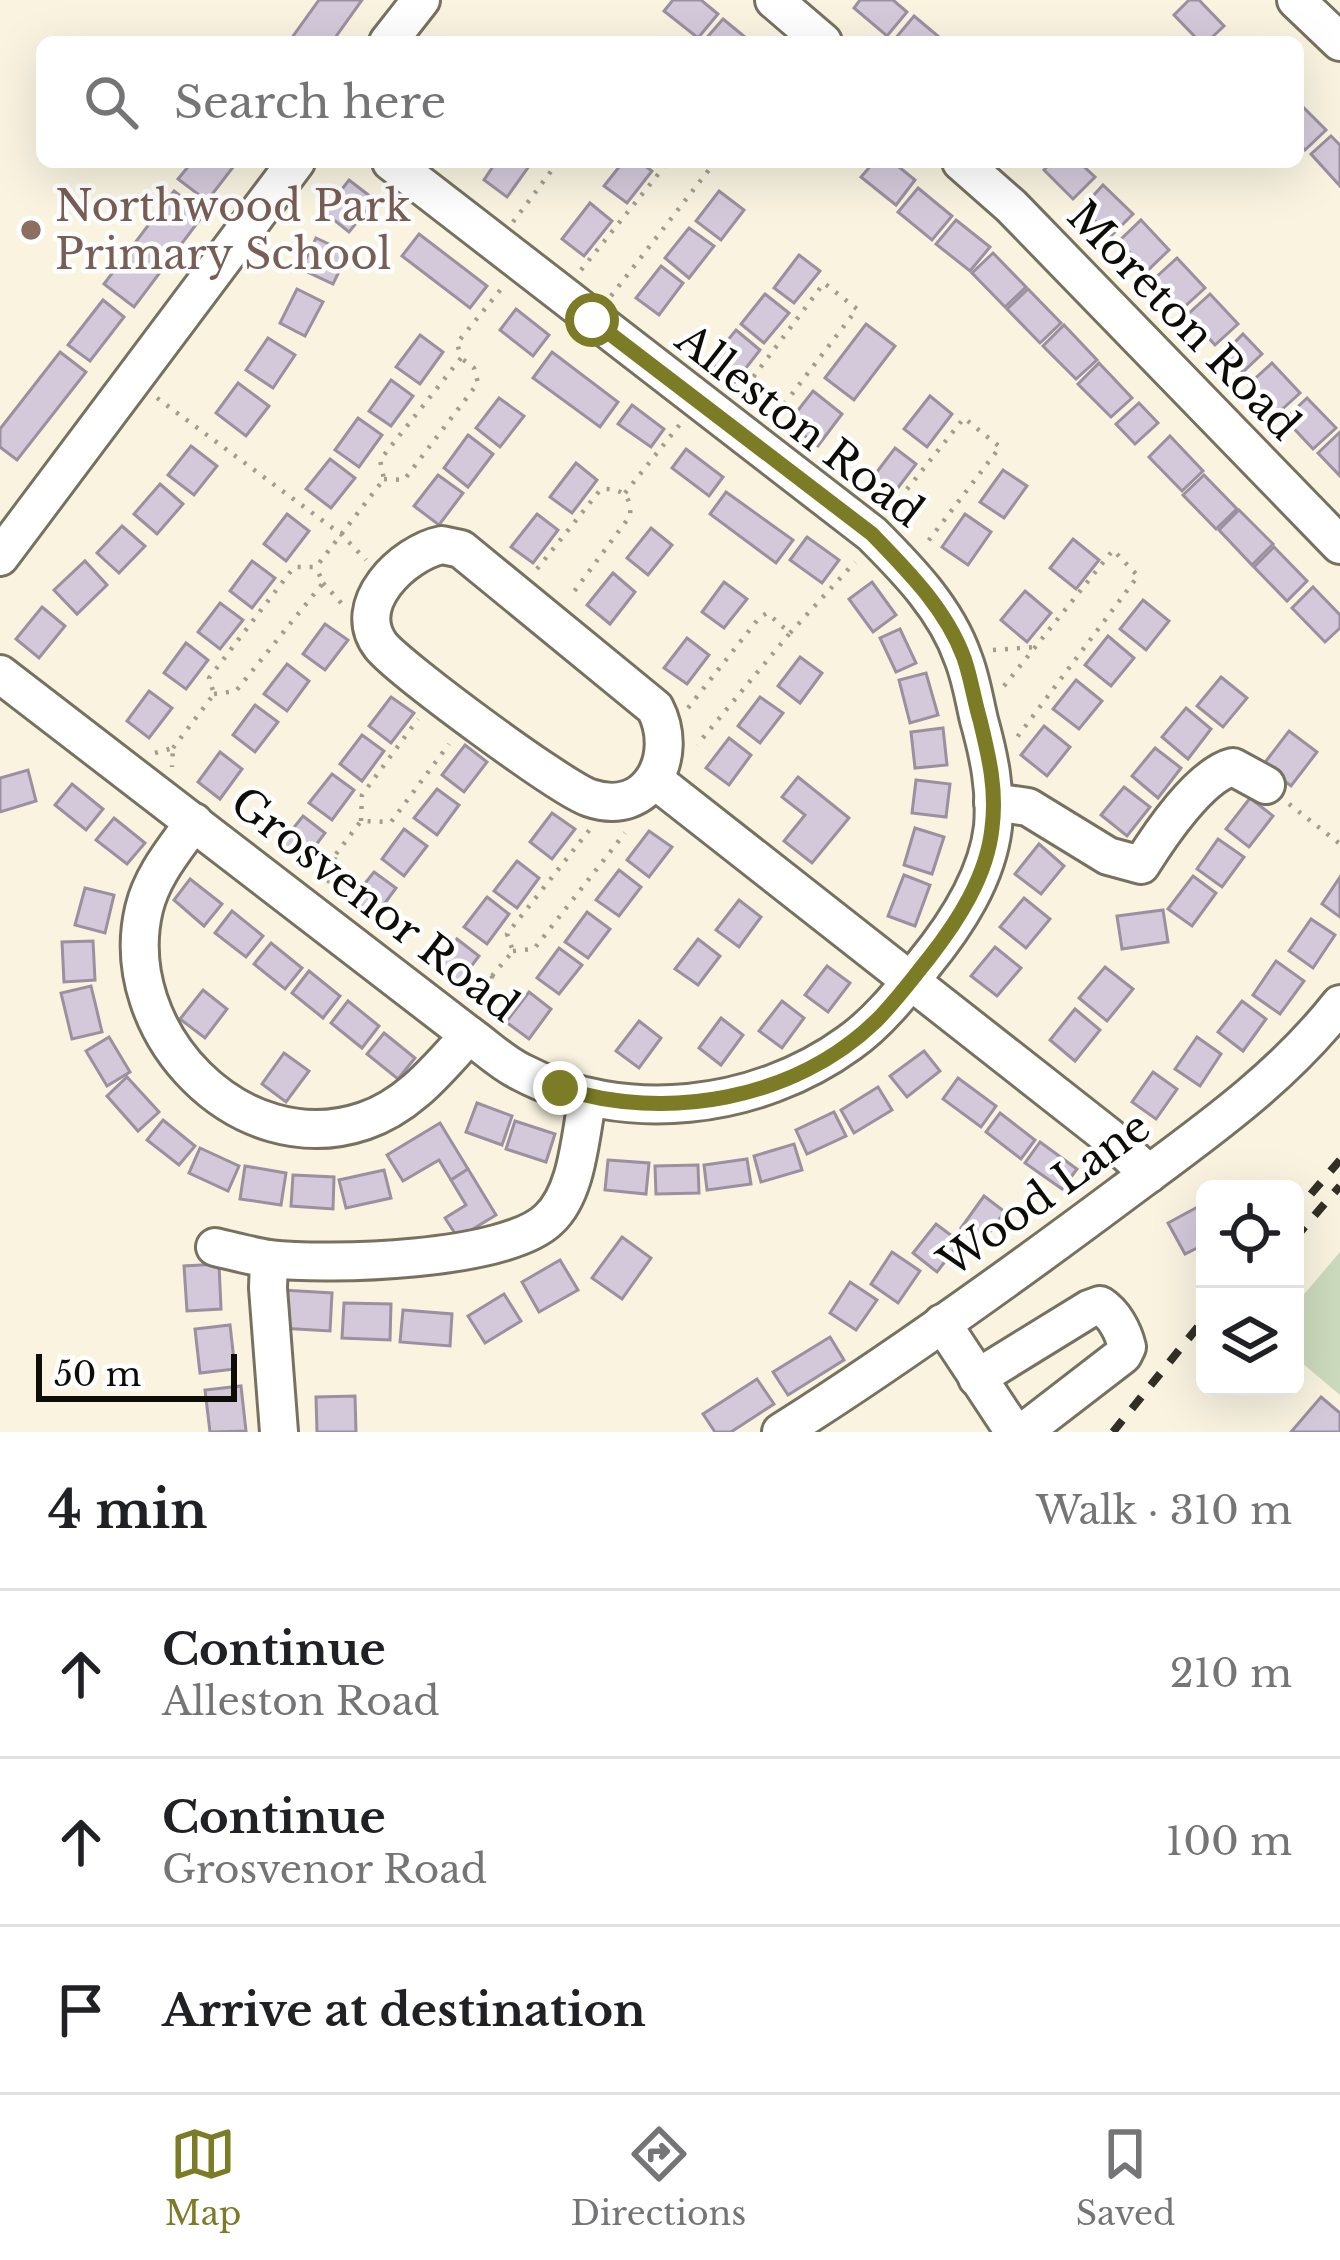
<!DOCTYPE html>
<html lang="en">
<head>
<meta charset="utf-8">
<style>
  :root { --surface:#fff; --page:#f2f2f2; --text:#202124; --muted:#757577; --line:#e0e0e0; --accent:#7b7c25 }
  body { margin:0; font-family:"Libre Baskerville",serif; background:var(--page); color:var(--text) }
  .controls { position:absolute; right:36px; bottom:36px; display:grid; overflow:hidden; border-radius:18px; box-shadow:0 12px 48px #0002 }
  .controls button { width:108px; height:108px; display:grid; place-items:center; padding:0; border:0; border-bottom:3px solid var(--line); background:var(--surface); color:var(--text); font:60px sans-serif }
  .scale { position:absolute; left:36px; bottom:30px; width:201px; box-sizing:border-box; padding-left:12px; border:6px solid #0e0c06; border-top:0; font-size:33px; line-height:42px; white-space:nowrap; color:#0e0c06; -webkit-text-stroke:9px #fff; paint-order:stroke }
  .stop { position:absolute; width:36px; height:36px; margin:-27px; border:9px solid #7b7c25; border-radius:50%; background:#fff }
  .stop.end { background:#7b7c25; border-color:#fff; box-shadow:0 3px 12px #0008 }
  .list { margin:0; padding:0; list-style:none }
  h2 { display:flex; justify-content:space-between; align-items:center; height:156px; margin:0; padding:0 48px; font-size:51px }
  h2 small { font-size:39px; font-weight:400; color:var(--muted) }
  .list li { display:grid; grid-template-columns:78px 1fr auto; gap:36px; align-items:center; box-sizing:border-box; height:168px; padding:0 48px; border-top:3px solid var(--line) }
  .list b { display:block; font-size:45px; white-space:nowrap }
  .list p { margin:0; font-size:39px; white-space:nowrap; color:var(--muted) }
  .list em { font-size:39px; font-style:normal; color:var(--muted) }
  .icon { flex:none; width:66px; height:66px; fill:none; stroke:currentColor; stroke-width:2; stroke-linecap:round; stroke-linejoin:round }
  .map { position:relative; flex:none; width:1340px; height:1432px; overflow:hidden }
  .search { position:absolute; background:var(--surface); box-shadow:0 12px 48px #0002; left:36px; right:36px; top:36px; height:132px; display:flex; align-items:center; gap:30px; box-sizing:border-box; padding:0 42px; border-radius:18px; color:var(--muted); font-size:45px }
  .sheet { height:660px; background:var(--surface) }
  nav { display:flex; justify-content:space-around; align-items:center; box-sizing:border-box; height:168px; border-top:3px solid var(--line); background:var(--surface); font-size:33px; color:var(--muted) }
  nav a { display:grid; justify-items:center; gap:6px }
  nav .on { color:var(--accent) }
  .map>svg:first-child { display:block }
  .green { fill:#ccdabd }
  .building { fill:#d3c9da; stroke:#9a90a0; stroke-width:3 }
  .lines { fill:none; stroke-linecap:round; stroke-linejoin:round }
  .minor-casing { stroke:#777160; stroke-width:42 }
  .path { stroke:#a19d8f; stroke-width:4.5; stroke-dasharray:3 9; stroke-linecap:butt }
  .minor { stroke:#fff; stroke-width:36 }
  .rail { stroke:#322f27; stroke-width:8; stroke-dasharray:15 15; stroke-linecap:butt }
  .route { stroke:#7b7c25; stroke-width:15 }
  .education-dot { fill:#8d6e63; stroke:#fff; stroke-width:4.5 }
  .labels { text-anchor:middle; stroke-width:9; stroke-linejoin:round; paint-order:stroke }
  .education-label { font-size:42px; fill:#785e54; stroke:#fff; text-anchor:start }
  .street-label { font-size:42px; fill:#0e0c06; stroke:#fff }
</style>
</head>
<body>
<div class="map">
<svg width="1340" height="1432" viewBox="0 0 1340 1432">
  <rect width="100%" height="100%" fill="#f9f3e0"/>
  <polygon class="green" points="1340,1252 1340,1395 1295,1357 1295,1305"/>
  <g class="building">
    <polygon points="319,0 362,0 332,42 295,42 291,39"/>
    <polygon points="673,0 701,0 718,14 698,38 664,11"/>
    <polygon points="860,0 893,0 907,12 887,36 854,8"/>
    <polygon points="1189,0 1199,0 1224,26 1207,42 1200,42 1174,15"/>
    <polygon points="914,16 945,42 894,40"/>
    <polygon points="723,19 751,42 703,42"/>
    <polygon points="1298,102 1326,130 1305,150 1298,143"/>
    <polygon points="1331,136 1340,145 1340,186 1311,154"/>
    <polygon points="192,162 237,162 207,201 178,179"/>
    <polygon points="496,162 532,162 507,197 484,180"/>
    <polygon points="623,162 640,162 652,171 627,203 604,186"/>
    <polygon points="874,162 893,162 915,180 896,205 861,177"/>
    <polygon points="1051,162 1079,162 1095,177 1073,199 1044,170"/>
    <polygon points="349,180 375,200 349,232 324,212"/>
    <polygon points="1103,185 1133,214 1111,236 1082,208"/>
    <polygon points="918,188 952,216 932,240 898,212"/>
    <polygon points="174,191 204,214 134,307 104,284"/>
    <polygon points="719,191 744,210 721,240 696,221"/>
    <polygon points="590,203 612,221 584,256 562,239"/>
    <polygon points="956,220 990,247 970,271 936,244"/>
    <polygon points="1141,220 1169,250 1147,271 1119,241"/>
    <polygon points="689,228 714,246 689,278 665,258"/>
    <polygon points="419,234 487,286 470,308 402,256"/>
    <polygon points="316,238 348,253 333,284 301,269"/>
    <polygon points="993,253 1026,287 1005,307 972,273"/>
    <polygon points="799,255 820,271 794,303 774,288"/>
    <polygon points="1177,258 1205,288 1182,309 1154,279"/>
    <polygon points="661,266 683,283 659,315 636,298"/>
    <polygon points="297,289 323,302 305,336 280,323"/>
    <polygon points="1028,289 1061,323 1040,343 1007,309"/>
    <polygon points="765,294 789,313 764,343 741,324"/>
    <polygon points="1210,294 1238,324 1215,345 1187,315"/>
    <polygon points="103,300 124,317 90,361 68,345"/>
    <polygon points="516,309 549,335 533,356 500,330"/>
    <polygon points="866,324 895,346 854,400 825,378"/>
    <polygon points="1064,325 1097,360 1076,379 1043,346"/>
    <polygon points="736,330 760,350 735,382 710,362"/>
    <polygon points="1243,334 1262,354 1243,372 1224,353"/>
    <polygon points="420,335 443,352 420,384 396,367"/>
    <polygon points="268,338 295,355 273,388 246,370"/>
    <polygon points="60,352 86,372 17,460 0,447 0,429"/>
    <polygon points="552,352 618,402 600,427 533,378"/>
    <polygon points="1099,363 1132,398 1111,417 1078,384"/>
    <polygon points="1272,363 1300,393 1277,414 1249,384"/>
    <polygon points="391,380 413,396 391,426 369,411"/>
    <polygon points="238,383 269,406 246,436 216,413"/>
    <polygon points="813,391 842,414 818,446 788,423"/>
    <polygon points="930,396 952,414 927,447 904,429"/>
    <polygon points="499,398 524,416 500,447 476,428"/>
    <polygon points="1307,398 1336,428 1313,449 1285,419"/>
    <polygon points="1139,403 1158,423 1135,444 1116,424"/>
    <polygon points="632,405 664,429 651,447 618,424"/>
    <polygon points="358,418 382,435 359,467 335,450"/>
    <polygon points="1340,432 1340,476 1318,453"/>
    <polygon points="468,435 493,454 468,487 444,468"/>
    <polygon points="1170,436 1203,471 1182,491 1149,457"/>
    <polygon points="191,446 217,466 194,495 168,475"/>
    <polygon points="895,448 916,464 891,497 870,481"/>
    <polygon points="686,449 723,477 709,496 672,468"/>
    <polygon points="330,459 355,478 331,508 306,489"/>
    <polygon points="576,463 597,480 572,513 550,497"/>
    <polygon points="1003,470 1027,486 1004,518 980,502"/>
    <polygon points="438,475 463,493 439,525 414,506"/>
    <polygon points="1204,475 1237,509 1216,529 1183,495"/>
    <polygon points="160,484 183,504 157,534 134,514"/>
    <polygon points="726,492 793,540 776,563 710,514"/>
    <polygon points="1239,510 1273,544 1252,565 1219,530"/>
    <polygon points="287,514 309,531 286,561 264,544"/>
    <polygon points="537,514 558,530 533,563 511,547"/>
    <polygon points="965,514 991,532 968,565 942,547"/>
    <polygon points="122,526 145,546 119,573 97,553"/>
    <polygon points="651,528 672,545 648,575 627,558"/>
    <polygon points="807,537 839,560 822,583 790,560"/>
    <polygon points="1073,539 1099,560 1076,589 1050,568"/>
    <polygon points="1274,547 1307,581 1287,601 1254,567"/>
    <polygon points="85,561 107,585 77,614 54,590"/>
    <polygon points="252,561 275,578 252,608 230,591"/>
    <polygon points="613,573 635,592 610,624 587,605"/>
    <polygon points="724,582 747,599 724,628 702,612"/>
    <polygon points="872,582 896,615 873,632 849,599"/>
    <polygon points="1313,587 1340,615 1340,628 1325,642 1292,608"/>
    <polygon points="1025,591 1051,613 1027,642 1001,620"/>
    <polygon points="1143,600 1169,621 1146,650 1120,629"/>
    <polygon points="220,603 243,620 220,649 198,632"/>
    <polygon points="42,607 65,626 39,658 16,639"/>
    <polygon points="325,624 348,640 325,670 303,654"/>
    <polygon points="900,629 916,663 896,672 880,638"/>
    <polygon points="1108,636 1134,658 1111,686 1085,665"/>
    <polygon points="687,638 709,655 687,684 664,668"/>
    <polygon points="186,643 208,660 186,689 164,673"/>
    <polygon points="800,657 822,673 800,703 778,686"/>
    <polygon points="287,664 309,681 287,711 264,694"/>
    <polygon points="926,673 938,715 910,723 899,680"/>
    <polygon points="1221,677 1247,698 1223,727 1197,706"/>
    <polygon points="1076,680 1102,701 1079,729 1053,709"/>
    <polygon points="149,691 172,708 149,738 127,721"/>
    <polygon points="391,697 414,713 391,743 369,726"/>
    <polygon points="760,697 783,713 760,743 738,726"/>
    <polygon points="255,705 278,722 255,752 233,735"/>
    <polygon points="1186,708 1211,729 1188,759 1162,737"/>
    <polygon points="1044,726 1070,747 1047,776 1021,755"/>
    <polygon points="943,728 947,765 915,768 911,732"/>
    <polygon points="1289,731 1317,752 1291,786 1263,765"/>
    <polygon points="362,735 384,751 362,781 340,764"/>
    <polygon points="729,738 751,755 729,785 706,768"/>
    <polygon points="465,745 487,762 464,792 442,775"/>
    <polygon points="1155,748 1181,768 1158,798 1132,776"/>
    <polygon points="220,752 242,769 220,799 198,782"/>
    <polygon points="28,770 36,801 0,812 0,778"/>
    <polygon points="332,774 354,790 332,820 309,803"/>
    <polygon points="798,777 849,818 812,863 784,841 805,815 782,797"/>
    <polygon points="916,780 950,784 946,817 912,813"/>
    <polygon points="72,784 103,809 86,830 55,805"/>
    <polygon points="1124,787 1150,807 1127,836 1101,815"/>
    <polygon points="437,789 459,805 437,835 414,818"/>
    <polygon points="1250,798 1273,816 1249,847 1226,829"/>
    <polygon points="552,813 575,829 552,859 530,842"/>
    <polygon points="303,816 325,833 303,862 280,845"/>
    <polygon points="114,818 145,843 127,864 96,840"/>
    <polygon points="915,828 944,837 932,874 904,865"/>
    <polygon points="404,829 427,846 404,876 382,859"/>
    <polygon points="649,831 672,847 649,877 627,860"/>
    <polygon points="1218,839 1244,857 1222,887 1197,869"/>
    <polygon points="1039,844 1064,866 1041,894 1015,874"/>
    <polygon points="517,861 539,878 517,908 494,891"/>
    <polygon points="619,870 641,887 619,916 596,900"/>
    <polygon points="374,872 396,888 374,918 351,901"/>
    <polygon points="904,875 930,885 915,926 888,916"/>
    <polygon points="1193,876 1216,893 1192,926 1168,909"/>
    <polygon points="1340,877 1340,917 1322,904"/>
    <polygon points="190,879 222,904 204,926 174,900"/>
    <polygon points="85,888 114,895 105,933 75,925"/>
    <polygon points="487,897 509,914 487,944 464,927"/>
    <polygon points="1024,898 1050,919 1026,948 1000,927"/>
    <polygon points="739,900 761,917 739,947 716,930"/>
    <polygon points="1163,910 1168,942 1122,949 1117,916"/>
    <polygon points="232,911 263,936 246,957 215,933"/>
    <polygon points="587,912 610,929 588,958 565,942"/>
    <polygon points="1311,919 1335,935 1313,968 1289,951"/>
    <polygon points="457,939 479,956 457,985 435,969"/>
    <polygon points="698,939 720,956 698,985 675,969"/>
    <polygon points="93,941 95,980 64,982 62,942"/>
    <polygon points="271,943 302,968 285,989 254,964"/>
    <polygon points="995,947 1021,968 997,996 971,976"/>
    <polygon points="559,948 582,965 559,994 537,978"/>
    <polygon points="1276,961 1304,981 1280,1014 1253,995"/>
    <polygon points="827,966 850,983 828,1012 805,995"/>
    <polygon points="1105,967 1133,989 1107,1021 1079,998"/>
    <polygon points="309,971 340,996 323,1018 292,993"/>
    <polygon points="91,986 102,1032 72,1039 61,993"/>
    <polygon points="203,990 227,1009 205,1038 180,1019"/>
    <polygon points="529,992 551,1009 529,1039 506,1022"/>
    <polygon points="348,1001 379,1026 362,1048 331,1023"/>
    <polygon points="782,1001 804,1018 782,1048 759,1031"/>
    <polygon points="1242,1001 1266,1019 1243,1051 1218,1032"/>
    <polygon points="1075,1009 1100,1030 1075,1061 1050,1040"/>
    <polygon points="721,1018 743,1035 721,1065 699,1048"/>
    <polygon points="639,1021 661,1038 639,1068 616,1051"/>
    <polygon points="384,1033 415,1058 398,1079 367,1054"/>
    <polygon points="109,1037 130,1072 107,1086 86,1051"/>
    <polygon points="1197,1037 1221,1054 1200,1086 1175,1069"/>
    <polygon points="924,1051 940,1071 907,1097 890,1076"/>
    <polygon points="284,1053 309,1071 286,1102 262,1084"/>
    <polygon points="1153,1072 1177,1089 1156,1119 1132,1102"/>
    <polygon points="127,1077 159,1112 138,1131 107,1096"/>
    <polygon points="958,1078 996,1106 981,1127 943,1099"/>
    <polygon points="878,1087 892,1110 854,1133 841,1110"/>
    <polygon points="477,1103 512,1116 502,1145 466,1132"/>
    <polygon points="834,1112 846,1136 807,1154 796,1130"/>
    <polygon points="1000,1113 1035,1140 1021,1159 986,1132"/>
    <polygon points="163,1120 195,1146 179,1165 147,1140"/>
    <polygon points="515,1121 555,1134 546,1162 506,1149"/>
    <polygon points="440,1123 468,1169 451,1180 439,1160 403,1181 387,1155"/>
    <polygon points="1040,1142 1077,1169 1062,1189 1025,1163"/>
    <polygon points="794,1144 802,1170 761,1182 754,1156"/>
    <polygon points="200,1148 239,1166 228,1191 189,1173"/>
    <polygon points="747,1159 751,1184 707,1190 704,1165"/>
    <polygon points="608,1160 649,1163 646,1194 605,1190"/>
    <polygon points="698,1165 699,1193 656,1194 655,1166"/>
    <polygon points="245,1166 286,1173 281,1205 240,1199"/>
    <polygon points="468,1169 496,1215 458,1238 445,1218 466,1205 451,1180"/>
    <polygon points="384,1170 391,1198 346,1208 339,1180"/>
    <polygon points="293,1175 334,1177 333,1209 291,1206"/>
    <polygon points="984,1196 1005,1212 981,1243 961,1228"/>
    <polygon points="1205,1203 1205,1244 1185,1254 1168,1223"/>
    <polygon points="936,1224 960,1242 937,1272 913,1253"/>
    <polygon points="622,1237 651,1258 622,1299 592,1278"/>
    <polygon points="892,1252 920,1271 898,1303 871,1284"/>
    <polygon points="560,1260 578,1290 539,1312 522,1282"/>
    <polygon points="219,1264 221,1309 187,1311 184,1266"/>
    <polygon points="850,1282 877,1300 856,1330 830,1313"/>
    <polygon points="282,1290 332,1293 330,1331 280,1328"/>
    <polygon points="504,1294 521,1321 485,1343 468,1316"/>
    <polygon points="344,1303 391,1304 390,1340 342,1338"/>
    <polygon points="403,1310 452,1314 450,1346 400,1342"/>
    <polygon points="230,1325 235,1369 200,1373 195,1329"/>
    <polygon points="830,1337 844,1360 788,1395 773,1372"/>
    <polygon points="757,1379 774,1404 731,1432 715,1432 703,1414"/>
    <polygon points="241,1386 246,1431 210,1432 205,1390"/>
    <polygon points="355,1396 356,1432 317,1432 316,1397"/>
    <polygon points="1321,1397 1340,1413 1340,1432 1291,1432"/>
  </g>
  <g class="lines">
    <defs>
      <g id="minor">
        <polyline points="774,0 823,42"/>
        <polyline points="1296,0 1340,42"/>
        <polyline points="388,42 421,0"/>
        <polyline points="961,162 1011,206 1340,545"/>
        <path d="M442 545 461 549 655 708C680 756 649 818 590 798 562 789 401 670 381 646 349 605 403 553 442 545Z"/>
        <polyline points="0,557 296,162"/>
        <path d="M0 674 469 1035C486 1047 502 1063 521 1072 623 1126 757 1110 849 1043 879 1022 902 992 924 964 956 925 987 878 993 827 996 789 989 756 979 720 974 699 971 678 963 658 946 609 908 570 872 534L391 162"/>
        <polyline points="656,781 1108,1136 1149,1174"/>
        <path d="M993 802 1028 807 1108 856 1141 865C1160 835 1200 775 1233 767L1266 785"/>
        <path d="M194 822C175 849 152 875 144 909 115 1032 240 1163 364 1121 409 1106 438 1069 469 1035"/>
        <path d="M215 1247C232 1251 251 1256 269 1259 328 1266 507 1261 549 1219 578 1192 580 1135 588 1097"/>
        <polyline points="269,1259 268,1288 279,1432"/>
        <polyline points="942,1323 1014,1432"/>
        <path d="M977 1378 1089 1309 1100 1305C1114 1314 1123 1331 1127 1347L1123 1355 1023 1432"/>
        <path d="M781 1432C897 1359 1009 1278 1119 1196 1198 1137 1279 1082 1340 1004"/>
      </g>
    </defs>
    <use href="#minor" class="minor-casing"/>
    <g class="path">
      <polyline points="513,222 558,162"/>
      <polyline points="581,270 668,162"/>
      <polyline points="611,296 715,162"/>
      <polyline points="739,396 824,283 857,309 772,420"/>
      <polyline points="157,398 342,535 366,560"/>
      <polyline points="384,479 404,480 478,383 474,368 461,358"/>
      <polyline points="625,493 681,423"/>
      <polyline points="892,508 964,418 1000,447 926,544"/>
      <path d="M537 569 601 489C621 488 632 495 630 516L570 597"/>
      <polyline points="323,583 343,605"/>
      <polyline points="790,633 855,562"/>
      <polyline points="993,650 1036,647"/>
      <polyline points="1004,686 1113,550 1138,576 1015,740"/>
      <polyline points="214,694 236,691 323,583 316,567"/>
      <polyline points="688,708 759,618 767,613 790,633 697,745"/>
      <polyline points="173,748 214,694 209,678 294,567 316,567 384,479 380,460 461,358 457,343 502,288"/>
      <polyline points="155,753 173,748 172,767"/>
      <polyline points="1289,804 1340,844"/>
      <polyline points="361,821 362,795 418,719"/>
      <polyline points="336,854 361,821 391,822 449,744"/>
      <polyline points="307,869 336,854 328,886"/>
      <polyline points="513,951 534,949 625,833"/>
      <polyline points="492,976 513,951 507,934 591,828"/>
      <polyline points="458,989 492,976 489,1012"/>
    </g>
    <use href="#minor" class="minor"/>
    <g class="rail">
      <polyline points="1311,1194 1340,1160"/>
      <polyline points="1295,1238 1340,1186"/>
      <polyline points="1113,1432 1205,1318"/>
    </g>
  </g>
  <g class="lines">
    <path class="route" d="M560 1088C666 1122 794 1100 876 1021 895 1002 912 979 929 958 958 921 987 876 992 828 997 790 989 757 980 720 974 700 971 678 964 658 946 609 907 570 872 534L592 320"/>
  </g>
  <circle class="education-dot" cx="31" cy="230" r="12"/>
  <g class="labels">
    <g class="education-label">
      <text x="55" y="221">Northwood Park<tspan x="55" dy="48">Primary School</tspan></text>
    </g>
    <g class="street-label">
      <text transform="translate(1184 320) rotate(46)" y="15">Moreton Road</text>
      <text transform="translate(800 425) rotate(38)" y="15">Alleston Road</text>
      <text transform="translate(375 904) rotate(38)" y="15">Grosvenor Road</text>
      <text transform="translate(1044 1194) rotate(-36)" y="15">Wood Lane</text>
    </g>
  </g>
</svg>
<div class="controls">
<button><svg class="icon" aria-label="locate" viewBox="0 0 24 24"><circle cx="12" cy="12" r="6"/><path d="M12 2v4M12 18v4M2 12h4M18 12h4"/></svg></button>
<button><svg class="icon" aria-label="layers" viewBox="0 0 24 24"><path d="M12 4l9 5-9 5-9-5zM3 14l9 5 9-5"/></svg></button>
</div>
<div class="scale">50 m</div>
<div class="stop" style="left:592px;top:320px"></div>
<div class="stop end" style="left:560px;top:1088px"></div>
<div class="search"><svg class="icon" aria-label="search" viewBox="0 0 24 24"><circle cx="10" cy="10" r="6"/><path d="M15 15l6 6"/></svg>Search here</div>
</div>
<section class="sheet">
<h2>4 min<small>Walk · 310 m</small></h2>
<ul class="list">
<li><svg class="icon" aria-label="ahead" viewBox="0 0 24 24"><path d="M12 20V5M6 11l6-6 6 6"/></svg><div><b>Continue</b><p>Alleston Road</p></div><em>210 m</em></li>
<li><svg class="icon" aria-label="ahead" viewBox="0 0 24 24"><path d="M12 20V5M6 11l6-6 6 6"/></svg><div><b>Continue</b><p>Grosvenor Road</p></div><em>100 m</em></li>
<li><svg class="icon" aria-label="arrive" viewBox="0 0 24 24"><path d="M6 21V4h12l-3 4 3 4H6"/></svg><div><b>Arrive at destination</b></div></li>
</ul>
</section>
<nav>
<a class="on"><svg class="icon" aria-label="map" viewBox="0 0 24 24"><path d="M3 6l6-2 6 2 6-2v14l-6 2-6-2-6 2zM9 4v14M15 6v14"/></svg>Map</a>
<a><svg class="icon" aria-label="directions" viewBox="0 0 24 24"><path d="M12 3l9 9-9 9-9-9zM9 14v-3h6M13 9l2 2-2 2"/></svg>Directions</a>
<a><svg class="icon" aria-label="saved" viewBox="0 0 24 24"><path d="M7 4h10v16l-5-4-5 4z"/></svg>Saved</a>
</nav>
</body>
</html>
